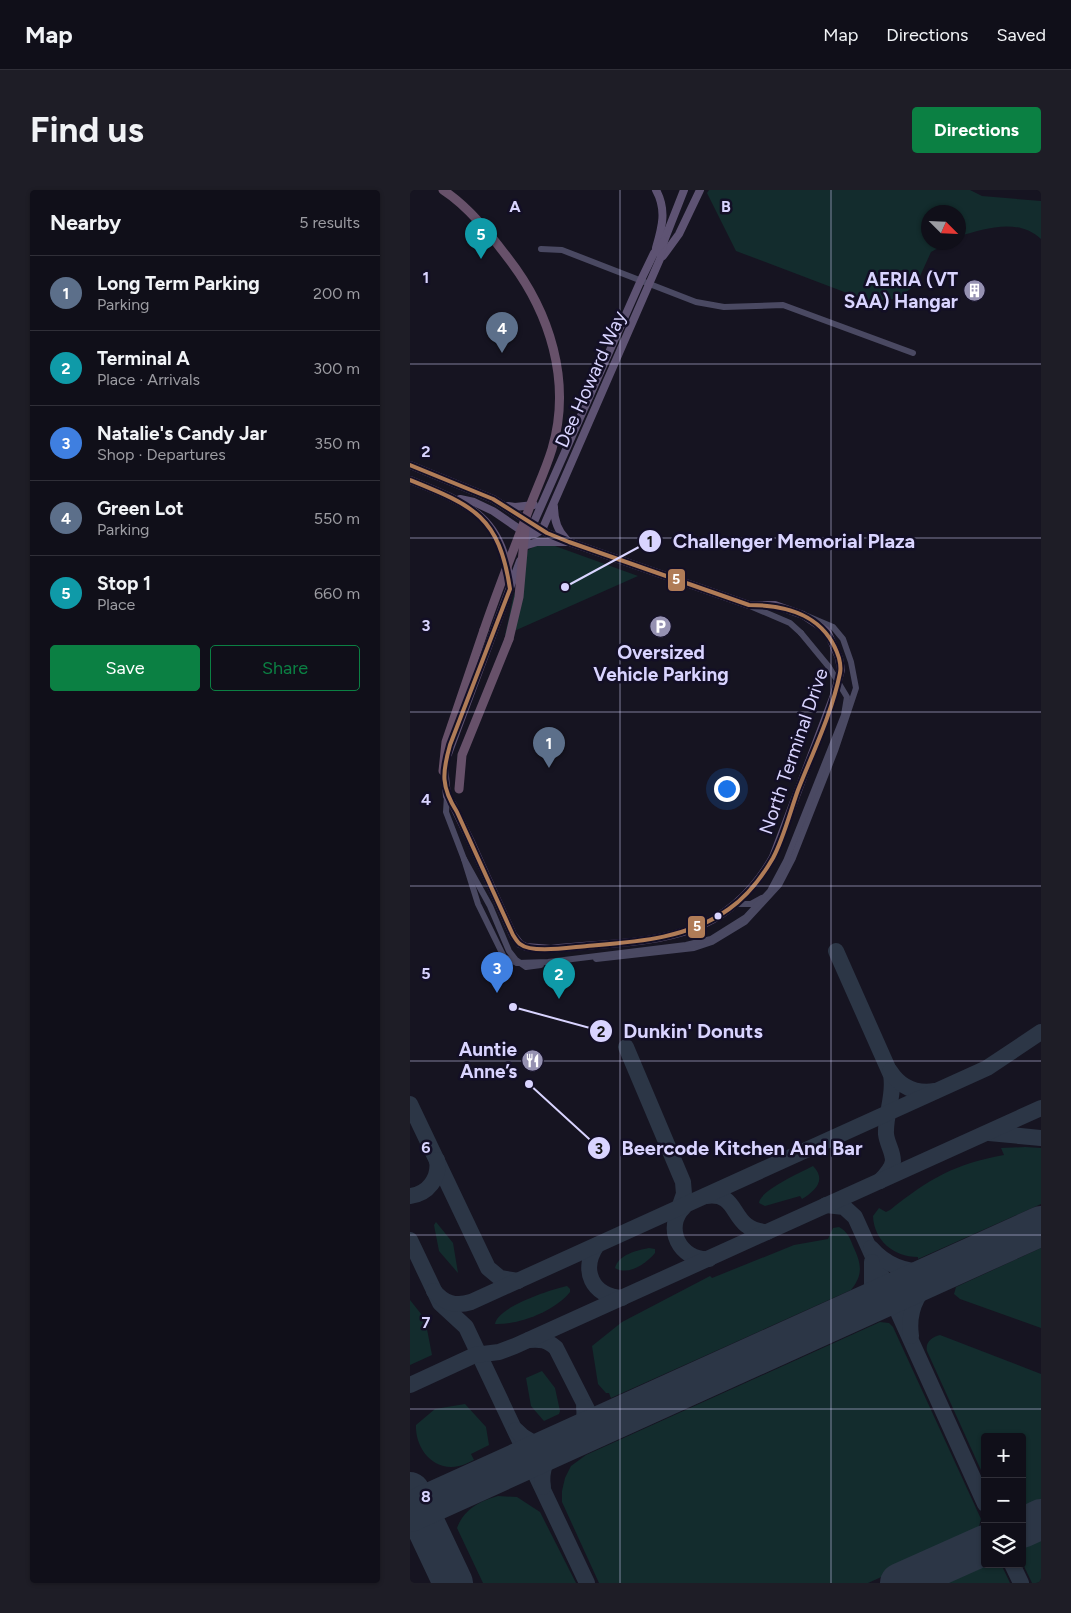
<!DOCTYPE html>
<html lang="en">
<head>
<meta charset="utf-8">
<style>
  :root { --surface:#100f19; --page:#1e1d26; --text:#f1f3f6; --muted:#9c9ca2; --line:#302f38; --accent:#0b8043 }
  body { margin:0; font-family:Figtree,sans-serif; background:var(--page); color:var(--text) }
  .controls { position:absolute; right:15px; bottom:15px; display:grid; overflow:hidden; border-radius:5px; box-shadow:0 1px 4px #0004 }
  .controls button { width:45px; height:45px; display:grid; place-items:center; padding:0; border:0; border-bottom:1px solid var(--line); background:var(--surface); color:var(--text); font:25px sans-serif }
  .compass { position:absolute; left:511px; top:15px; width:45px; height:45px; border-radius:50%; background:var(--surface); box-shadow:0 1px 4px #0004; rotate:114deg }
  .you { position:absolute; left:316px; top:598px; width:18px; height:18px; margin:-12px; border:4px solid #fff; border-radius:50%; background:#1a73e8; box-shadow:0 0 0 8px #1a73e833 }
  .badge { display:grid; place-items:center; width:32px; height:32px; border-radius:50%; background:var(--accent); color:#fff; font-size:16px; font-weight:700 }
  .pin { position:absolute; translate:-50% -41px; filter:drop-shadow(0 1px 2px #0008) }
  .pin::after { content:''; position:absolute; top:26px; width:18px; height:15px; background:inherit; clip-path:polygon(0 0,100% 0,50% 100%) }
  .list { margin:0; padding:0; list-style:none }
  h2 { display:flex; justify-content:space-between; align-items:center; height:65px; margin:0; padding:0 20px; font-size:21px }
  h2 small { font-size:16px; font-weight:400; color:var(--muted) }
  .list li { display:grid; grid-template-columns:32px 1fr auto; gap:15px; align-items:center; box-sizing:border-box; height:75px; padding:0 20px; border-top:1px solid var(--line) }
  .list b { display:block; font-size:19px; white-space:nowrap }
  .list p { margin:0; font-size:16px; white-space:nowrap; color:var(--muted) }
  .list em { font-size:16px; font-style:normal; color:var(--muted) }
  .actions { display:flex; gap:10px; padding:15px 20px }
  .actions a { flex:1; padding:11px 0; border:1px solid var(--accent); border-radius:5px; text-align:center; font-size:18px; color:var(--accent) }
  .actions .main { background:var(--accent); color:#fff }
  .icon { flex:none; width:28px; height:28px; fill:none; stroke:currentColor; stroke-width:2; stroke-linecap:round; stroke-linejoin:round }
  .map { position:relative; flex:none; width:631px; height:1393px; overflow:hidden; border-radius:5px }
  header { display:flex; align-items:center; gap:30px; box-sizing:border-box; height:70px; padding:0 25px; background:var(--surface); border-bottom:1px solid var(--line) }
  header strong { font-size:24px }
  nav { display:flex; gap:28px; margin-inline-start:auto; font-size:18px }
  .intro { display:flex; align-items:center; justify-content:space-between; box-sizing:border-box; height:120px; padding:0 30px }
  h1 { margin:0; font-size:35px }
  .button { padding:12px 22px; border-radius:5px; background:var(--accent); color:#fff; font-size:18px; font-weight:700 }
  main { display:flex; gap:30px; padding:0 30px }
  aside { flex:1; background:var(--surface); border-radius:5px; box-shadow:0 1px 4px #0004 }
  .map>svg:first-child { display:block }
  .green { fill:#132c2d }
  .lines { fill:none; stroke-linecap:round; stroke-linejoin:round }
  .taxiway { stroke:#2c3646; stroke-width:16 }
  .runway { stroke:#2c3646; stroke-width:40 }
  .minor { stroke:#4a4962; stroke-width:6 }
  .major { stroke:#5e5373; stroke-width:8 }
  .highway { stroke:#67516a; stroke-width:9 }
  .minor-bridge { stroke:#4a4962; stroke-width:6 }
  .highway-bridge { stroke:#67516a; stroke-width:9 }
  .bus-1-casing { stroke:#130f26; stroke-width:8 }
  .bus-1 { stroke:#b07c57; stroke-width:4 }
  .grid { fill:none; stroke:#d9d4ff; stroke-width:1; stroke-opacity:0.55 }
  .bus-dot { fill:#d9d4ff; stroke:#130f26; stroke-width:2 }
  .labels { text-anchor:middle; stroke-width:5; stroke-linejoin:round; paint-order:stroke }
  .poi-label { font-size:19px; font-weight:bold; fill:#d9d4ff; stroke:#130f26; text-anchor:end }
  .street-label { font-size:19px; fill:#d9d4ff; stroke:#130f26 }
  .grid-label { font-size:16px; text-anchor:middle; font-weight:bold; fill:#d9d4ff; stroke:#130f26; stroke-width:5; stroke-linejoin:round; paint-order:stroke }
  .leader { fill:none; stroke:#d9d4ff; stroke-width:2 }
  .callout-dot { fill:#d9d4ff; stroke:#130f26; stroke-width:2 }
  .mark-label { font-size:15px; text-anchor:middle; font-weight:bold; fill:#111 }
  .callout-label { font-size:20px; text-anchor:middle; font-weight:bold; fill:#d9d4ff; stroke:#130f26; stroke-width:5; stroke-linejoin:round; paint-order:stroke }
  .line-badge { stroke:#130f26; stroke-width:2 }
  .badge-label { font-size:14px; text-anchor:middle; font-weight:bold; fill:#fff }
</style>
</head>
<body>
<header>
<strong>Map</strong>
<nav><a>Map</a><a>Directions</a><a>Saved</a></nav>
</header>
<div class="intro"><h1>Find us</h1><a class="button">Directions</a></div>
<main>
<aside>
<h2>Nearby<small>5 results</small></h2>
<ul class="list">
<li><span class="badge" style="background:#5c6f8a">1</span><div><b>Long Term Parking</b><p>Parking</p></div><em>200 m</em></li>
<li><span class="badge" style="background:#0f9aa8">2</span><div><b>Terminal A</b><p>Place · Arrivals</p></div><em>300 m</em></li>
<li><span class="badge" style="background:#3f7fe0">3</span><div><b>Natalie's Candy Jar</b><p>Shop · Departures</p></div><em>350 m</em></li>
<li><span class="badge" style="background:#5c6f8a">4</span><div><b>Green Lot</b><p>Parking</p></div><em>550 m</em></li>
<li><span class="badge" style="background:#0f9aa8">5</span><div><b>Stop 1</b><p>Place</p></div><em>660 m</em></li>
</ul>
<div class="actions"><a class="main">Save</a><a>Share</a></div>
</aside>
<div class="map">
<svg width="631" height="1393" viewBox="0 0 631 1393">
  <rect width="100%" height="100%" fill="#161421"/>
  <g class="green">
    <path d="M299 0H560L572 6 631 11V49C607 27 575 39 549 46L548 22H518V52L537 53 521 62 506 95 486 109 458 111 326 61 297 3Z"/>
    <polygon points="131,353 145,356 228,386 95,445 103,408 118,360"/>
    <path d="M615 957 631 958V1014L508 1069V1067C483 1067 464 1050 463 1026L469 1018 476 1022 480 1020C519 989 544 974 594 965L591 958Z"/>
    <path d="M403 976C417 990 405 1001 392 1009L390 1006 355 1016 349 1013C350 1000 392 982 403 976Z"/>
    <polygon points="26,1032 43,1053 48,1083 29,1061 24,1035"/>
    <path d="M429 1037C437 1041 440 1048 443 1056 451 1073 454 1084 441 1100L201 1208 199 1203H196L188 1194 182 1156 212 1132 300 1086 302 1088 384 1055 418 1049 423 1038Z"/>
    <path d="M239 1058 245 1059V1063C236 1074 218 1086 205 1078 208 1065 227 1060 239 1058Z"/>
    <polygon points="631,1058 631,1138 550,1109 544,1104 546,1097"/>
    <path d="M157 1096 160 1099V1102C145 1121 109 1135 85 1134 87 1117 142 1099 157 1096Z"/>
    <polygon points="0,1110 15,1129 22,1165 0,1175"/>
    <polygon points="470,1132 479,1133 483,1137 571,1329 567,1344 458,1393 189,1393 152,1312 152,1301 155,1288 161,1276 176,1265"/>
    <path d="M530 1145 631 1184V1314L612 1323V1247H575V1289L517 1161C515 1152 522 1147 530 1145Z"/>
    <polygon points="132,1181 145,1198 150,1221 149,1224 134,1231 121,1216 116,1188"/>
    <path d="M55 1214 76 1237 79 1255 61 1264 64 1270C59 1272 54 1275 49 1276 23 1282 5 1258 6 1235L25 1219Z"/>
    <path d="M88 1306 107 1307 130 1322 166 1393H73L47 1338C54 1319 70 1311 88 1306Z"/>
    <polygon points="631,1344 631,1393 622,1393 612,1372 612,1352"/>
    <polygon points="575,1369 575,1374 591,1374 600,1393 523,1393"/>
  </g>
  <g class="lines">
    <g class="taxiway">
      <path d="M426 761 481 885C485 905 475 924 476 944 477 954 483 961 483 971 482 979 476 985 470 991"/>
      <polyline points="216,857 273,992 274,1004 267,1024"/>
      <path d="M480 881C490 897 506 904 525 901"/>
      <polyline points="0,914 78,1078 90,1088 108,1091"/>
      <polyline points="579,943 631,948"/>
      <path d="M0 1006C18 1004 30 988 27 970"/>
      <path d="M296 1006C332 1001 318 1040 357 1042"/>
      <polyline points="416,1015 434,1017 445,1027 575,1314"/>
      <path d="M274 1017C253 1037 270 1071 299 1069"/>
      <polyline points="0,1050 30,1113 56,1137 177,1393"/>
      <path d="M187 1055C170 1080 182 1106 212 1108"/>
      <path d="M461 1058C481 1081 507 1085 535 1080"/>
      <path d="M24 1101C34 1113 45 1117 61 1112L577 878 631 842"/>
      <polyline points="453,1117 462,1102 462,1072"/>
      <path d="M501 1146C497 1117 510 1097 533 1081"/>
      <path d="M119 1150C131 1149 137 1150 146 1158L179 1223 184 1227 202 1231"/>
      <polyline points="0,1195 65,1165 89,1162 105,1156 631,918"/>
      <path d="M106 1240C118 1254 134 1257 151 1254"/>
      <path d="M161 1249C172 1240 176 1231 174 1217"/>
      <path d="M133 1297C130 1279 137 1265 151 1254"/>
      <polyline points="612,1339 616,1336"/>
      <polyline points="562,1361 575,1352"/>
      <polyline points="602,1374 611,1393"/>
    </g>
    <g class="runway">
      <polyline points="0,1302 43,1393"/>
      <polyline points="0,1322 631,1036"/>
      <polyline points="612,1338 631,1329"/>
      <polyline points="490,1393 575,1355"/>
    </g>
    <g class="minor">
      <polyline points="131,59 152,60 286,112 314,117 373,115 503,163"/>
      <polyline points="340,416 380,433 391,443"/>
      <polyline points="37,606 36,622 54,669 68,714 94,767 107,773"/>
      <polyline points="54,669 80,716 99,761 106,770 116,777 131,775"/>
      <polyline points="327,714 341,714 352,708"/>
      <polyline points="186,769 284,758 302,752 335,732 369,695 383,668 425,561 446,498 441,472 433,449 423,437 397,426"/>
    </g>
    <g class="major">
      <path d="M246 58C252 37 257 20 246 0"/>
      <polyline points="253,66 269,44 290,0"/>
      <path d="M0 275 83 309 137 343 159 352 339 415H365L393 425 417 441 429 468 431 480 423 508 363 667C311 759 233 749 141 759L116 757 110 754 103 745 61 652 43 615 37 606 34 577"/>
      <path d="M0 290C57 313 94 326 100 395"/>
      <polyline points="50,309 64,312 83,321 118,345 125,344 132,340"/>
      <polyline points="98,316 105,317 124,315"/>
      <path d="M144 317C144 330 147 340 156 349"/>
      <polyline points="132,340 250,69 254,51 274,0"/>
      <polyline points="116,350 231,90 244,63 254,51"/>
      <polyline points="114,356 127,352 157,352"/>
      <polyline points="38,564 110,371"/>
    </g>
    <g class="highway">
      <polyline points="33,581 36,552 74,440"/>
      <polyline points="49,599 52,565 99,449"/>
    </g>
    <polyline class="minor-bridge" points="107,773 138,772 276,755 301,749 336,727 360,701 376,671 434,525 437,507 419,477 391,443"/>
    <g class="highway-bridge">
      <path d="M33 0C59 17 79 43 98 68 140 122 162 192 142 259 135 282 124 304 116 327 102 364 87 402 74 440"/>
      <polyline points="99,449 109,407 115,339"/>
    </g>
    <defs>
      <path id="bus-1" d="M0 275 83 309 137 343 159 352 339 415C379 415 416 426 429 468 430 472 431 478 430 483 422 523 403 562 388 600 380 622 374 647 363 668 352 687 336 707 319 719 277 749 226 752 177 756 162 757 122 764 110 754 107 752 105 748 103 745L47 622C31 597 32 583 40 555L100 399C89 326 64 316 0 290"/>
    </defs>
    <use href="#bus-1" class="bus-1-casing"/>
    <use href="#bus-1" class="bus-1"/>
  </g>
  <path class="grid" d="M210 0V1393M421 0V1393M0 174H631M0 348H631M0 522H631M0 696H631M0 871H631M0 1045H631M0 1219H631"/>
  <defs>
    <symbol id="building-disc" viewBox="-11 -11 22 22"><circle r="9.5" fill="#9591b1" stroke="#130f26"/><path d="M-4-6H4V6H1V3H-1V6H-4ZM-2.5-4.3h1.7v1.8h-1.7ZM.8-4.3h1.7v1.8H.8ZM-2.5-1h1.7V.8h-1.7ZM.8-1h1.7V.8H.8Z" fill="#fff"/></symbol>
    <symbol id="parking-disc" viewBox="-11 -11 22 22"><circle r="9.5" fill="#9591b1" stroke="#130f26"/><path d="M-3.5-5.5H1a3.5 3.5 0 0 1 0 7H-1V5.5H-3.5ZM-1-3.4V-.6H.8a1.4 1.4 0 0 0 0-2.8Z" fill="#fff"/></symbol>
    <symbol id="restaurant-disc" viewBox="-11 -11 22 22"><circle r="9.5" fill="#9591b1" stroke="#130f26"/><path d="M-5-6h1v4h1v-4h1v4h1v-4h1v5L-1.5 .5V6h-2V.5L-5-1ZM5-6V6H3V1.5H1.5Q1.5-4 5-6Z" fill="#fff"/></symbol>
  </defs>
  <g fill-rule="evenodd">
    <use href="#building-disc" x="552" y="88" width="25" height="25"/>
    <use href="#parking-disc" x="238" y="424" width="25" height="25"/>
    <use href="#restaurant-disc" x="110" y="858" width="25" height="25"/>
  </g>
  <circle class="bus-dot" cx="308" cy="726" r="4.5"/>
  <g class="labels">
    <g class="poi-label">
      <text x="548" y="96">AERIA (VT<tspan x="548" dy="22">SAA) Hangar</tspan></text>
      <text x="251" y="469" text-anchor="middle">Oversized<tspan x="251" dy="22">Vehicle Parking</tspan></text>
      <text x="107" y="866">Auntie<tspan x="107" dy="22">Anne’s</tspan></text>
    </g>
    <g class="street-label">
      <text transform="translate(180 189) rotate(-66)" y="7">Dee Howard Way</text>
      <text transform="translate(383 561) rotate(-71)" y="7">North Terminal Drive</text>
    </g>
  </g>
  <g class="grid-label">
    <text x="105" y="22">A</text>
    <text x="316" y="22">B</text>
    <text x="16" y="93">1</text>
    <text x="16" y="267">2</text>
    <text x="16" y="441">3</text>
    <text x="16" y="615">4</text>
    <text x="16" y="789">5</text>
    <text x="16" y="963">6</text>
    <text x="16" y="1138">7</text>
    <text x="16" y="1312">8</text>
  </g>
  <path class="leader" d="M155 397L240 351M103 817L191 841M119 894L189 958"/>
  <g class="callout-dot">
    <circle cx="155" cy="397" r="5"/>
    <circle cx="103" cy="817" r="5"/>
    <circle cx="119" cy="894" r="5"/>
    <circle cx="240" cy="351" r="12"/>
    <circle cx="191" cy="841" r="12"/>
    <circle cx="189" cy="958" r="12"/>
  </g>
  <g class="mark-label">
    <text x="240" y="357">1</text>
    <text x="191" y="847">2</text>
    <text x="189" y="964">3</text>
  </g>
  <g class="callout-label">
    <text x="384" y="358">Challenger Memorial Plaza</text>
    <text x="283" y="848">Dunkin' Donuts</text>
    <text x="332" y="965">Beercode Kitchen And Bar</text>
  </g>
  <g class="line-badge">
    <rect x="257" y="378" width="19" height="24" rx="5" fill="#b07c57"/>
    <rect x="277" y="725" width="19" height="24" rx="5" fill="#b07c57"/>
  </g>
  <g class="badge-label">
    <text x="266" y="394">5</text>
    <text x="287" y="741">5</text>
  </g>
</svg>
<div class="controls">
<button>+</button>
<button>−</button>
<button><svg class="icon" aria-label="layers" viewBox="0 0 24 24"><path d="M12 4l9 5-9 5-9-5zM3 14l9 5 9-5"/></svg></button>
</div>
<svg class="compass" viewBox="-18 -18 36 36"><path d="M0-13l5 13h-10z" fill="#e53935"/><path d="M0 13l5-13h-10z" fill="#9c9ca2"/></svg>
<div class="you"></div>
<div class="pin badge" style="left:139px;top:578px;background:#5c6f8a">1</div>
<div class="pin badge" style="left:149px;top:809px;background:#0f9aa8">2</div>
<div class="pin badge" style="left:87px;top:803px;background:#3f7fe0">3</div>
<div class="pin badge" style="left:92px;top:163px;background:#5c6f8a">4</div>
<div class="pin badge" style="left:71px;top:69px;background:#0f9aa8">5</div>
</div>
</main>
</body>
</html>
